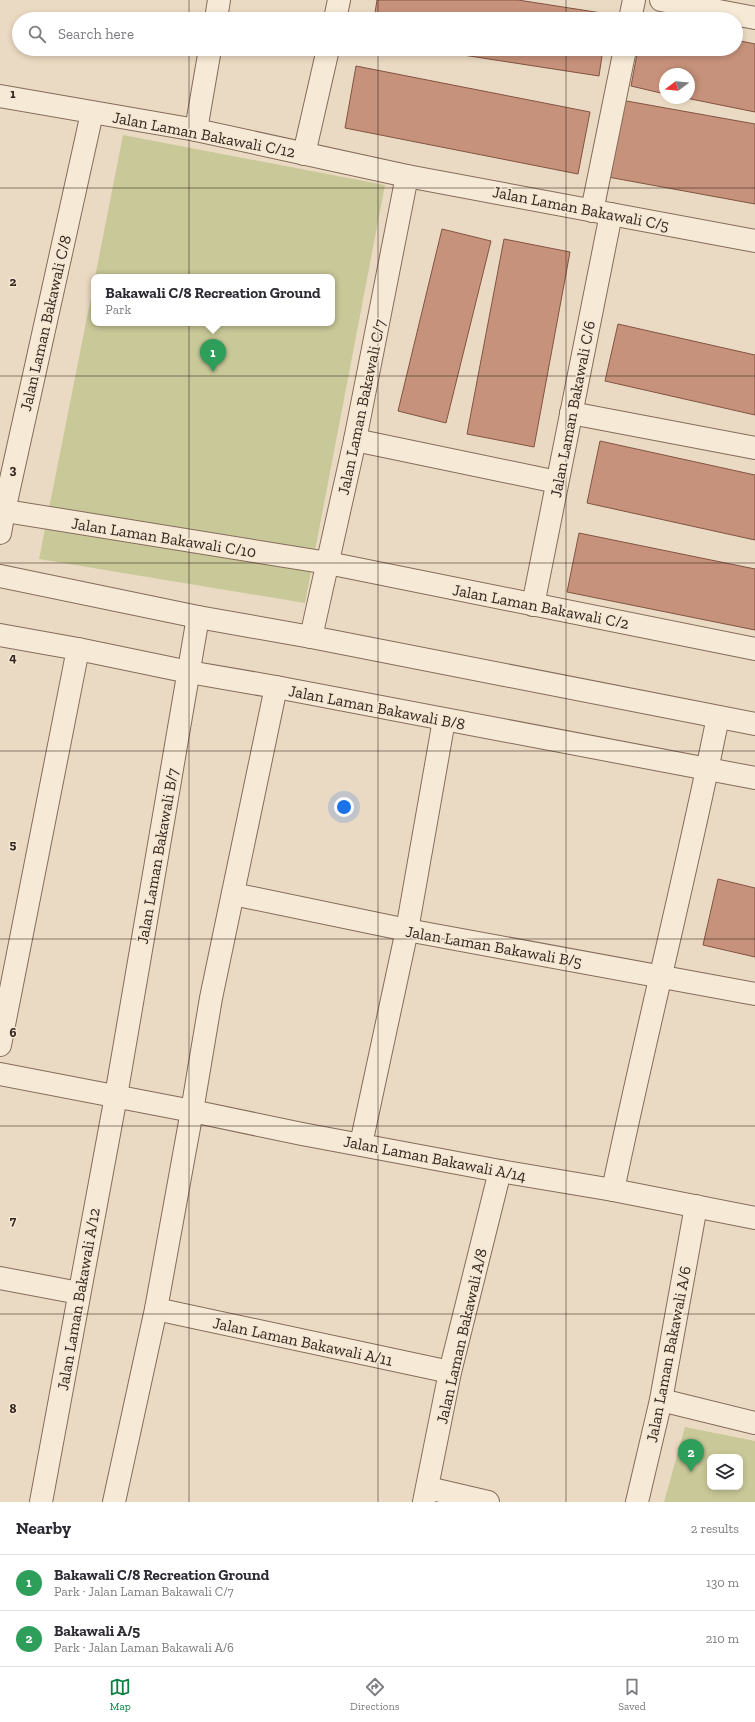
<!DOCTYPE html>
<html lang="en">
<head>
<meta charset="utf-8">
<style>
  :root { --surface:#fff; --page:#f2f2f3; --text:#2b2b33; --muted:#7c7c81; --line:#e1e1e2; --accent:#0b8043 }
  body { margin:0; font-family:"Zilla Slab",serif; background:var(--page); color:var(--text) }
  .controls { position:absolute; right:12px; bottom:12px; display:grid; overflow:hidden; border-radius:8px; box-shadow:0 2px 6px #0003 }
  .controls button { width:36px; height:36px; display:grid; place-items:center; padding:0; border:0; border-bottom:1px solid var(--line); background:var(--surface); color:var(--text); font:20px sans-serif }
  .compass { position:absolute; left:659px; top:68px; width:36px; height:36px; border-radius:50%; background:var(--surface); box-shadow:0 2px 6px #0003; rotate:254deg }
  .you { position:absolute; left:344px; top:807px; width:14px; height:14px; margin:-10px; border:3px solid #fff; border-radius:50%; background:#1a73e8; box-shadow:0 0 0 6px #1a73e833 }
  .badge { display:grid; place-items:center; width:26px; height:26px; border-radius:50%; background:var(--accent); color:#fff; font-size:13px; font-weight:700 }
  .pin { position:absolute; translate:-50% -33px; filter:drop-shadow(0 1px 2px #0008) }
  .pin::after { content:''; position:absolute; top:21px; width:14px; height:12px; background:inherit; clip-path:polygon(0 0,100% 0,50% 100%) }
  .popup { position:absolute; left:91px; top:274px; width:244px; height:52px; box-sizing:border-box; display:grid; place-content:center; border-radius:8px; background:var(--surface); filter:drop-shadow(0 1px 3px #0005); font-size:13px; white-space:nowrap; color:var(--muted) }
  .popup b { font-size:15px; color:var(--text) }
  .popup::after { content:''; position:absolute; left:50%; top:100%; margin-left:-8px; border:8px solid transparent; border-top-color:var(--surface) }
  .list { margin:0; padding:0; list-style:none }
  h2 { display:flex; justify-content:space-between; align-items:center; height:52px; margin:0; padding:0 16px; font-size:17px }
  h2 small { font-size:13px; font-weight:400; color:var(--muted) }
  .list li { display:grid; grid-template-columns:26px 1fr auto; gap:12px; align-items:center; box-sizing:border-box; height:56px; padding:0 16px; border-top:1px solid var(--line) }
  .list b { display:block; font-size:15px; white-space:nowrap }
  .list p { margin:0; font-size:13px; white-space:nowrap; color:var(--muted) }
  .list em { font-size:13px; font-style:normal; color:var(--muted) }
  .icon { flex:none; width:22px; height:22px; fill:none; stroke:currentColor; stroke-width:2; stroke-linecap:round; stroke-linejoin:round }
  .map { position:relative; flex:none; width:755px; height:1502px; overflow:hidden }
  .search { position:absolute; background:var(--surface); box-shadow:0 2px 6px #0003; left:12px; right:12px; top:12px; height:44px; display:flex; align-items:center; gap:10px; box-sizing:border-box; padding:0 14px; border-radius:22px; color:var(--muted); font-size:15px }
  .sheet { height:164px; background:var(--surface) }
  nav { display:flex; justify-content:space-around; align-items:center; box-sizing:border-box; height:56px; border-top:1px solid var(--line); background:var(--surface); font-size:11px; color:var(--muted) }
  nav a { display:grid; justify-items:center; gap:2px }
  nav .on { color:var(--accent) }
  .map>svg:first-child { display:block }
  .green { fill:#c8c898; fill-rule:evenodd }
  .building { fill:#c7927b; stroke:#815442 }
  .lines { fill:none; stroke-linecap:round; stroke-linejoin:round }
  .minor-casing { stroke:#846c5b; stroke-width:24 }
  .minor { stroke:#f6e9d5; stroke-width:22 }
  .grid { fill:none; stroke:#35261e; stroke-width:1; stroke-opacity:0.55 }
  .labels { text-anchor:middle; stroke-width:3; stroke-linejoin:round; paint-order:stroke }
  .street-label { font-size:16px; fill:#35261e; stroke:#f3e6d2 }
  .grid-label { font-size:13px; text-anchor:middle; font-weight:bold; fill:#35261e; stroke:#f3e6d2; stroke-width:3; stroke-linejoin:round; paint-order:stroke }
</style>
</head>
<body>
<div class="map">
<svg width="755" height="1502" viewBox="0 0 755 1502">
  <rect width="100%" height="100%" fill="#ebdac3"/>
  <g class="green">
    <polygon points="123,135 385,185 305,603 39,559 94,282 94,323 332,323 332,277 95,277"/>
    <path d="M685 1427 755 1441V1502H664ZM710 1457H740V1487H710Z"/>
  </g>
  <g class="building">
    <polygon points="377,0 518,0 608,14 607,19 374,19"/>
    <polygon points="736,40 755,44 755,112 686,98 689,98 689,74 665,74 665,94 631,86 638,49 736,49"/>
    <polygon points="424,49 603,49 599,76"/>
    <polygon points="356,66 590,112 578,174 345,128"/>
    <polygon points="621,100 755,124 755,204 608,177"/>
    <polygon points="442,229 491,241 446,423 398,411"/>
    <polygon points="504,239 570,252 534,447 467,434"/>
    <polygon points="618,324 755,355 755,415 605,381"/>
    <polygon points="600,441 755,475 755,540 587,503"/>
    <polygon points="579,533 755,569 755,630 567,592"/>
    <polygon points="718,879 755,888 755,957 703,945"/>
  </g>
  <g class="lines">
    <defs>
      <g id="minor">
        <polyline points="661,0 755,18"/>
        <polyline points="216,19 219,0"/>
        <polyline points="335,19 339,0"/>
        <polyline points="630,19 634,0"/>
        <polyline points="0,96 196,130 407,176 755,241"/>
        <polyline points="196,130 210,49"/>
        <polyline points="304,154 328,49"/>
        <polyline points="592,211 625,49"/>
        <polyline points="571,413 755,448"/>
        <polyline points="355,440 557,482"/>
        <polyline points="0,510 328,563 755,649"/>
        <polyline points="0,533 4,511 92,113"/>
        <polyline points="0,576 198,617 311,637 755,724"/>
        <polyline points="533,605 611,214"/>
        <polyline points="0,635 78,649 189,672 276,687 755,778"/>
        <polyline points="311,637 355,440 407,176"/>
        <polyline points="233,894 407,930 755,994"/>
        <polyline points="0,1045 78,649"/>
        <polyline points="0,1074 192,1111 302,1134 500,1171 613,1190 755,1218"/>
        <polyline points="361,1144 407,930 444,720"/>
        <path d="M613 1190C646 1032 686 875 718 717"/>
        <polyline points="0,1278 79,1293"/>
        <polyline points="156,1309 450,1372"/>
        <polyline points="661,1400 755,1423"/>
        <polyline points="428,1488 488,1502"/>
        <polyline points="41,1502 116,1096 198,617"/>
        <polyline points="114,1502 156,1309 192,1111 211,998 276,687"/>
        <polyline points="424,1502 450,1372 500,1171"/>
        <polyline points="637,1502 661,1400 696,1206"/>
      </g>
    </defs>
    <use href="#minor" class="minor-casing"/>
    <use href="#minor" class="minor"/>
  </g>
  <path class="grid" d="M189 0V19M378 0V19M566 0V19M189 49V1502M378 49V1502M566 49V1502M0 188H755M0 376H755M0 563H755M0 751H755M0 939H755M0 1126H755M0 1314H755"/>
  <g class="labels">
    <g class="street-label">
      <text transform="translate(204 134) rotate(11)" y="6">Jalan Laman Bakawali C/12</text>
      <text transform="translate(581 208) rotate(11)" y="6">Jalan Laman Bakawali C/5</text>
      <text transform="translate(45 323) rotate(-77)" y="6">Jalan Laman Bakawali C/8</text>
      <text transform="translate(361 407) rotate(-78)" y="6">Jalan Laman Bakawali C/7</text>
      <text transform="translate(572 409) rotate(-79)" y="6">Jalan Laman Bakawali C/6</text>
      <text transform="translate(164 537) rotate(9)" y="6">Jalan Laman Bakawali C/10</text>
      <text transform="translate(541 606) rotate(11)" y="6">Jalan Laman Bakawali C/2</text>
      <text transform="translate(377 707) rotate(11)" y="6">Jalan Laman Bakawali B/8</text>
      <text transform="translate(157 856) rotate(-80)" y="6">Jalan Laman Bakawali B/7</text>
      <text transform="translate(494 946) rotate(10)" y="6">Jalan Laman Bakawali B/5</text>
      <text transform="translate(435 1158) rotate(11)" y="6">Jalan Laman Bakawali A/14</text>
      <text transform="translate(78 1299) rotate(-80)" y="6">Jalan Laman Bakawali A/12</text>
      <text transform="translate(461 1336) rotate(-77)" y="6">Jalan Laman Bakawali A/8</text>
      <text transform="translate(303 1341) rotate(12)" y="6">Jalan Laman Bakawali A/11</text>
      <text transform="translate(668 1354) rotate(-79)" y="6">Jalan Laman Bakawali A/6</text>
    </g>
  </g>
  <g class="grid-label">
    <text x="13" y="98">1</text>
    <text x="13" y="286">2</text>
    <text x="13" y="474">3</text>
    <text x="13" y="662">4</text>
    <text x="13" y="849">5</text>
    <text x="13" y="1037">6</text>
    <text x="13" y="1225">7</text>
    <text x="13" y="1413">8</text>
  </g>
</svg>
<div class="controls">
<button><svg class="icon" aria-label="layers" viewBox="0 0 24 24"><path d="M12 4l9 5-9 5-9-5zM3 14l9 5 9-5"/></svg></button>
</div>
<svg class="compass" viewBox="-18 -18 36 36"><path d="M0-13l5 13h-10z" fill="#e53935"/><path d="M0 13l5-13h-10z" fill="#7c7c81"/></svg>
<div class="you"></div>
<div class="pin badge" style="left:213px;top:372px;background:#2e9e5b">1</div>
<div class="popup"><b>Bakawali C/8 Recreation Ground</b>Park</div>
<div class="pin badge" style="left:691px;top:1472px;background:#2e9e5b">2</div>
<div class="search"><svg class="icon" aria-label="search" viewBox="0 0 24 24"><circle cx="10" cy="10" r="6"/><path d="M15 15l6 6"/></svg>Search here</div>
</div>
<section class="sheet">
<h2>Nearby<small>2 results</small></h2>
<ul class="list">
<li><span class="badge" style="background:#2e9e5b">1</span><div><b>Bakawali C/8 Recreation Ground</b><p>Park · Jalan Laman Bakawali C/7</p></div><em>130 m</em></li>
<li><span class="badge" style="background:#2e9e5b">2</span><div><b>Bakawali A/5</b><p>Park · Jalan Laman Bakawali A/6</p></div><em>210 m</em></li>
</ul>
</section>
<nav>
<a class="on"><svg class="icon" aria-label="map" viewBox="0 0 24 24"><path d="M3 6l6-2 6 2 6-2v14l-6 2-6-2-6 2zM9 4v14M15 6v14"/></svg>Map</a>
<a><svg class="icon" aria-label="directions" viewBox="0 0 24 24"><path d="M12 3l9 9-9 9-9-9zM9 14v-3h6M13 9l2 2-2 2"/></svg>Directions</a>
<a><svg class="icon" aria-label="saved" viewBox="0 0 24 24"><path d="M7 4h10v16l-5-4-5 4z"/></svg>Saved</a>
</nav>
</body>
</html>
